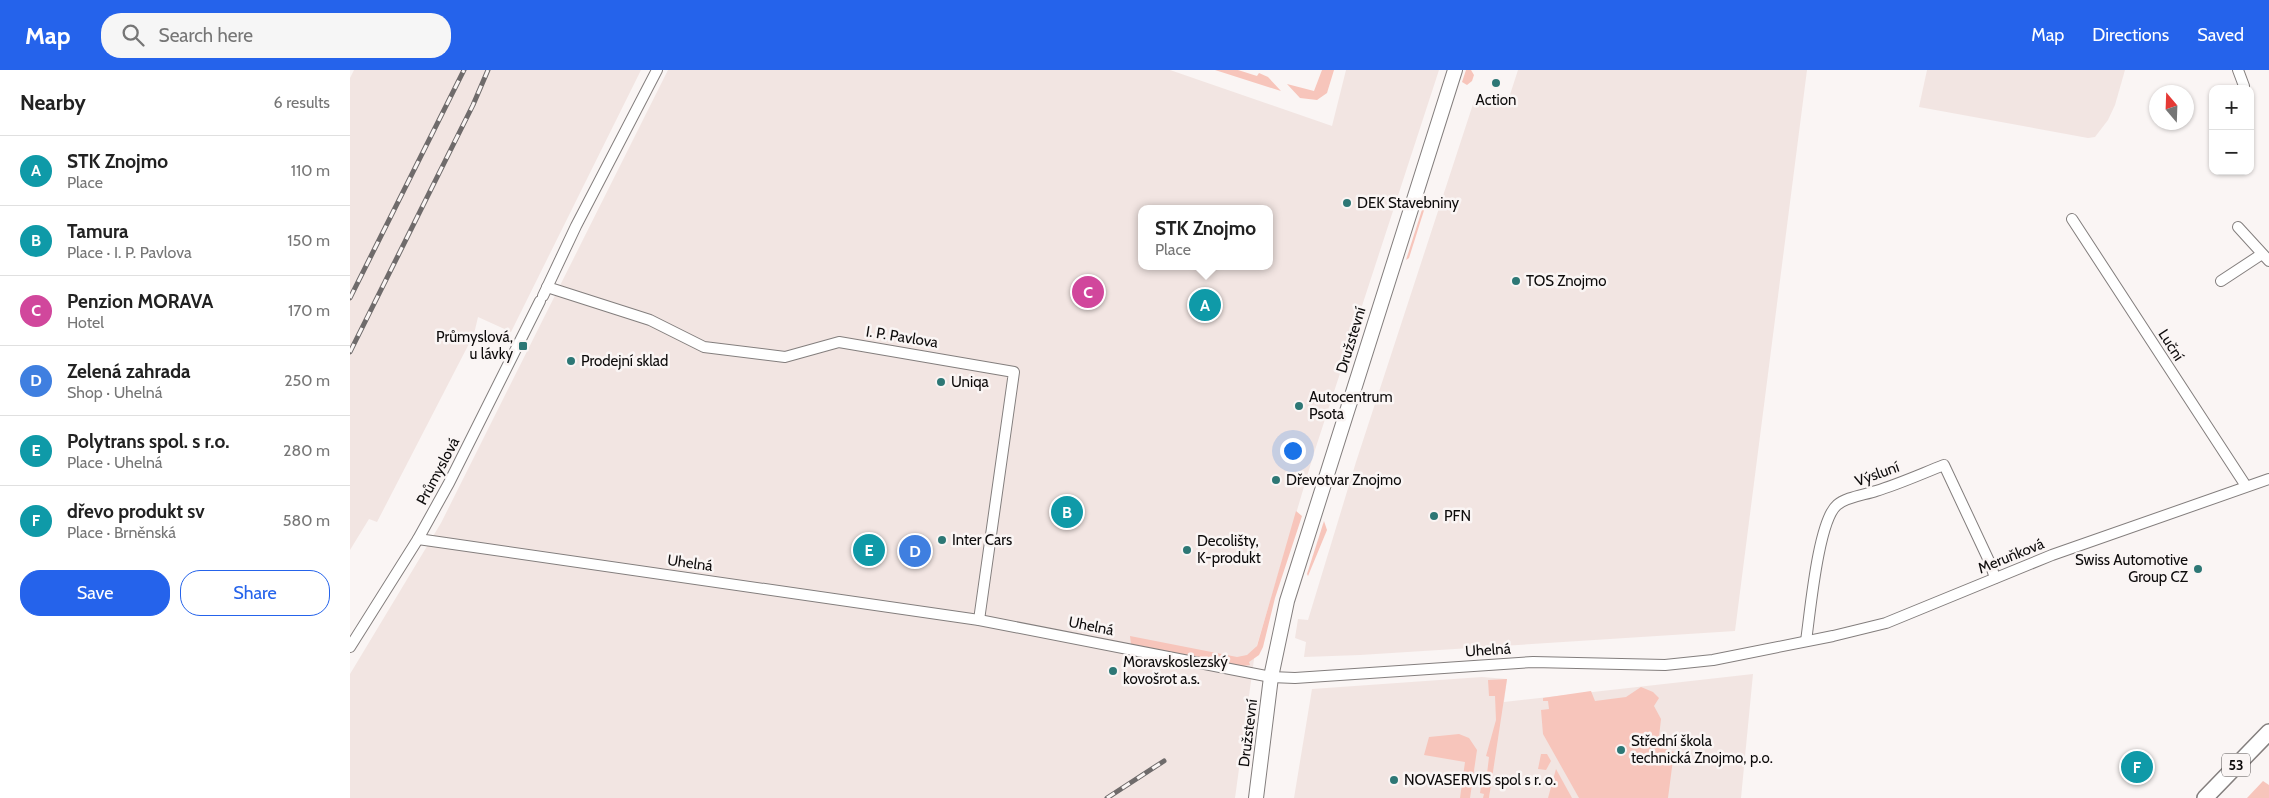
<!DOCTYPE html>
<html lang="en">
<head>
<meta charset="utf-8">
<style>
  :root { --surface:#fff; --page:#f6f6f6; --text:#222; --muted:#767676; --line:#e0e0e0; --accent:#2563eb }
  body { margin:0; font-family:Cabin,sans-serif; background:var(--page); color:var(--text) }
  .controls { position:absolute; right:15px; top:15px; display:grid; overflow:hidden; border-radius:10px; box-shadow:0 1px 4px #0004 }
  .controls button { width:45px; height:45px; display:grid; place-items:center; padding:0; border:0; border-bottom:1px solid var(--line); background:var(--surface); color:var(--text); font:25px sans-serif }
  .compass { position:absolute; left:1799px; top:15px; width:45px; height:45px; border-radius:50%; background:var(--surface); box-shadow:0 1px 4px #0004; rotate:341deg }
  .you { position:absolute; left:942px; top:380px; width:18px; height:18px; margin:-12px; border:4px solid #fff; border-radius:50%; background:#1a73e8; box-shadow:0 0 0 8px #1a73e833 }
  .badge { display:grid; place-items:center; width:32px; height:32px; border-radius:50%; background:var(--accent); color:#fff; font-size:16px; font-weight:700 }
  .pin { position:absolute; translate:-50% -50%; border:2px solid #fff; box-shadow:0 1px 5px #0006 }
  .popup { position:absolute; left:788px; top:135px; width:135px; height:65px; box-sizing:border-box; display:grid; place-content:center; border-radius:10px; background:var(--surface); filter:drop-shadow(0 1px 4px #0005); font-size:16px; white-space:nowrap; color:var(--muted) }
  .popup b { font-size:19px; color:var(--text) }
  .popup::after { content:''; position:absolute; left:50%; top:100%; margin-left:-10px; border:10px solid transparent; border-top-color:var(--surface) }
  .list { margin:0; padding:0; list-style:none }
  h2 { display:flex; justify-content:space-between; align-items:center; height:65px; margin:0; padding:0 20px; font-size:21px }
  h2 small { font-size:16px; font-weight:400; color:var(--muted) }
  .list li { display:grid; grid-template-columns:32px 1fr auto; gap:15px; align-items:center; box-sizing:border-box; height:70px; padding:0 20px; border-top:1px solid var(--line) }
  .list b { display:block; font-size:19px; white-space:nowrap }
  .list p { margin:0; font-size:16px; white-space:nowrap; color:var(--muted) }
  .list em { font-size:16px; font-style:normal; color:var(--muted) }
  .actions { display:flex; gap:10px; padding:15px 20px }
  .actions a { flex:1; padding:11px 0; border:1px solid var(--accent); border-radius:20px; text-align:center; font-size:18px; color:var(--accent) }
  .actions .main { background:var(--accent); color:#fff }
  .icon { flex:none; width:28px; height:28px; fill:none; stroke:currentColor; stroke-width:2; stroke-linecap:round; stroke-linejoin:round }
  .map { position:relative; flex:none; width:1919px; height:728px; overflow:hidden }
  header { display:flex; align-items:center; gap:30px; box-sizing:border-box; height:70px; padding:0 25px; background:var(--accent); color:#fff }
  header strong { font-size:24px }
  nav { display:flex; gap:28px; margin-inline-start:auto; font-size:18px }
  .search { width:350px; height:45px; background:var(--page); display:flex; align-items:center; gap:12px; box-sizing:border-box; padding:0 18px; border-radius:20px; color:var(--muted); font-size:19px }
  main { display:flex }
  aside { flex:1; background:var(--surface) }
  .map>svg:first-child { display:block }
  .built { fill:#f2e5e2; fill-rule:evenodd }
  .green { fill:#f7c5bb }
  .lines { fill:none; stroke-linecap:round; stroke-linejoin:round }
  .minor-casing { stroke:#837e7d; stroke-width:12 }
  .secondary-casing { stroke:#837e7d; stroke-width:16 }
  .primary-casing { stroke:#837e7d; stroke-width:18 }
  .minor { stroke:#fff; stroke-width:10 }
  .secondary { stroke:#fff; stroke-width:14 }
  .primary { stroke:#fff; stroke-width:15 }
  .rail-casing { stroke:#6f6b6b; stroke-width:5 }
  .rail { stroke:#faf5f4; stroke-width:3; stroke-dasharray:9; stroke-linecap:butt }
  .poi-dot { fill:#2d7775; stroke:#faf5f4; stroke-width:2 }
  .labels { text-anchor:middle; stroke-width:5; stroke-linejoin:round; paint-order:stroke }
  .shield { fill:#faf5f4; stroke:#545151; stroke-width:1 }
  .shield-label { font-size:14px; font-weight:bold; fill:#0d0b0b }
  .poi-label { font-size:15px; fill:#0d0b0b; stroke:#faf5f4; text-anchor:start }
  .street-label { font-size:15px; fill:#0d0b0b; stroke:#faf5f4 }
</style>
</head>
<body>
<header>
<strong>Map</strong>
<div class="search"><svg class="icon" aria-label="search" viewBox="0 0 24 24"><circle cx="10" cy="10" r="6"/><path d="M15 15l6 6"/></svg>Search here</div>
<nav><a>Map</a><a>Directions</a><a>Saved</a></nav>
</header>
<main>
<aside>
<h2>Nearby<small>6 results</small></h2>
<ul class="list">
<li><span class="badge" style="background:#0f9aa8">A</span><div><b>STK Znojmo</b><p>Place</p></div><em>110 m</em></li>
<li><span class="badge" style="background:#0f9aa8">B</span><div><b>Tamura</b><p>Place · I. P. Pavlova</p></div><em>150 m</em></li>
<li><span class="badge" style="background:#d1479c">C</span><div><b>Penzion MORAVA</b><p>Hotel</p></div><em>170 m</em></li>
<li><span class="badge" style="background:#3f7fe0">D</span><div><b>Zelená zahrada</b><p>Shop · Uhelná</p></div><em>250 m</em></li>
<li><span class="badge" style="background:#0f9aa8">E</span><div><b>Polytrans spol. s r.o.</b><p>Place · Uhelná</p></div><em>280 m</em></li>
<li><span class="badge" style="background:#0f9aa8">F</span><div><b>dřevo produkt sv</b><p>Place · Brněnská</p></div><em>580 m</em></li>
</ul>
<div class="actions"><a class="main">Save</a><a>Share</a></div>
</aside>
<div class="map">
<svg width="1919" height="728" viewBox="0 0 1919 728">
  <rect width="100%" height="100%" fill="#faf5f4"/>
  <g class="built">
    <polygon points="4,0 291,0 161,262 128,247 124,264 27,452 19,449 0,480 0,8"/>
    <path d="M318 0H820L982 56 996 0H1089L964 383 905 582 885 728H0V604L91 453ZM791 139H919V196H791Z"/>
    <polygon points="1168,0 1457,0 1385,561 1010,585 954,587 956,572 945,568 948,549 958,550 1006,392 1125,28 1156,37"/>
    <polygon points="1577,0 1775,0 1765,35 1758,50 1745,67 1738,68 1569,37"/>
    <polygon points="1403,604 1391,728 1139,728 1144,690 1138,728 944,728 962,619 1132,607 1157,609 1154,632"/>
  </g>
  <g class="green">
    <polygon points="865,0 888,0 907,6 909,3 918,7 931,21"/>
    <polygon points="972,0 984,0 977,23 967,30 950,28 937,14 964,21"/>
    <polygon points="1116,0 1121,0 1124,5 1122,11 1117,15 1112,12"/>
    <polygon points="1077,124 1078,126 1076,134 1059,188 1056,190"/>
    <polygon points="946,441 952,446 925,528 913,577 909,585 899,592 900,595 893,596 781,574 780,566 887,587 897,585 907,576"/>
    <polygon points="974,451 977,460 958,506 957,504"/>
    <polygon points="1157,609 1139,728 1133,728 1134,724 1130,723 1133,704 1137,704 1139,687 1136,686 1146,650 1145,626 1139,626 1138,610"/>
    <polygon points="1291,617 1303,622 1309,628 1304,636 1311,649 1308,676 1324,682 1318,728 1229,728 1193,664 1191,640 1199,639 1198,631 1193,631 1193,628 1241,621 1245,631 1276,627"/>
    <polygon points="1109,664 1119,668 1127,680 1120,728 1110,728 1115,692 1074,685 1079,667"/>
    <polygon points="1191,684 1197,684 1201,691 1196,700 1188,699"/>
    <polygon points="1206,699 1222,728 1198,728"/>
    <polygon points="1913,711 1919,715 1919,728 1897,728"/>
  </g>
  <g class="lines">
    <defs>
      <g id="minor">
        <polyline points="1888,0 1894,16"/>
        <polyline points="1722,149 1896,416"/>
        <polyline points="1888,157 1919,191"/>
        <polyline points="1871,211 1912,184"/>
        <polyline points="197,217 300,250 354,277 435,287 489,272 664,302 629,550"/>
        <polyline points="193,226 226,156 307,0"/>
        <polyline points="68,469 629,550 921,607 945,608 1183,592 1315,595 1363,590 1483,566 1536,553 1702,485 1919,409"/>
        <path d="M1456 571C1460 544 1468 451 1487 435 1496 427 1514 425 1526 421 1549 414 1571 404 1594 395L1640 493 1645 508"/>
        <polyline points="0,577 68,469 99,413 190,231"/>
      </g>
      <polyline id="secondary" points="906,728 921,607 937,531 1105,0"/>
      <polyline id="primary" points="1855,728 1919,662"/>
    </defs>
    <use href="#minor" class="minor-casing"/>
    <use href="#secondary" class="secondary-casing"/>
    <use href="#primary" class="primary-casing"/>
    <use href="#minor" class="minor"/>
    <use href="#secondary" class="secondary"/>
    <use href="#primary" class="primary"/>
    <defs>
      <g id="rail">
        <polyline points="0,228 114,0"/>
        <polyline points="0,282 123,35 138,0"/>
        <polyline points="757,728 814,691"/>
      </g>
    </defs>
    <use href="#rail" class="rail-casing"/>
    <use href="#rail" class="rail"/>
  </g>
  <g class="poi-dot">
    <circle cx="1146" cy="13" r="5"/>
    <circle cx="997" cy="133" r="5"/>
    <circle cx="1166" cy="211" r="5"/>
    <rect x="168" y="271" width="10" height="10" rx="2.5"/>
    <circle cx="221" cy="291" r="5"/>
    <circle cx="591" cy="312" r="5"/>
    <circle cx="949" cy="336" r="5"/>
    <circle cx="926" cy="410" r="5"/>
    <circle cx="1084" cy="446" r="5"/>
    <circle cx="592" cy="470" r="5"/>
    <circle cx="837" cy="480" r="5"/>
    <circle cx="1848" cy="499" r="5"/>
    <circle cx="763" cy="601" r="5"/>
    <circle cx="1271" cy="680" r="5"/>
    <circle cx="1044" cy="710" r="5"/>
  </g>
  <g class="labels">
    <rect class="shield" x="1872" y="683.5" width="28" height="23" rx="4"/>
    <g class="shield-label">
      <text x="1886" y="700">53</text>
    </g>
    <g class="poi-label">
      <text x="1146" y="35" text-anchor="middle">Action</text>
      <text x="1007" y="138">DEK Stavebniny</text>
      <text x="1176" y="216">TOS Znojmo</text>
      <text x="163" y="272" text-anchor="end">Průmyslová,<tspan x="163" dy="17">u lávky</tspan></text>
      <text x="231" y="296">Prodejní sklad</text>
      <text x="601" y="317">Uniqa</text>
      <text x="959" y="332">Autocentrum<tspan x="959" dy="17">Psota</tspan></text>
      <text x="936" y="415">Dřevotvar Znojmo</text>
      <text x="1094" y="451">PFN</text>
      <text x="602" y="475">Inter Cars</text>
      <text x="847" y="476">Decolišty,<tspan x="847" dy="17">K-produkt</tspan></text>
      <text x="1838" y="495" text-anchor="end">Swiss Automotive<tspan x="1838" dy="17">Group CZ</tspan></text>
      <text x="773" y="597">Moravskoslezský<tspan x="773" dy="17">kovošrot a.s.</tspan></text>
      <text x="1281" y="676">Střední škola<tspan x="1281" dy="17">technická Znojmo, p.o.</tspan></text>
      <text x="1054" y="715">NOVASERVIS spol s r. o.</text>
    </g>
    <g class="street-label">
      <text transform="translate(552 267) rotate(9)" y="5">I. P. Pavlova</text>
      <text transform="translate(1001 270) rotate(-73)" y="5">Družstevní</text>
      <text transform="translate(1821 275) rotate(57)" y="5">Luční</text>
      <text transform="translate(88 401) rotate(-62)" y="5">Průmyslová</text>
      <text transform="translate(1527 404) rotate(-20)" y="5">Výsluní</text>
      <text transform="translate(1661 486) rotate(-22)" y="5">Meruňková</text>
      <text transform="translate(340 493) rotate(8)" y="5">Uhelná</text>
      <text transform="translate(741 556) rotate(11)" y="5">Uhelná</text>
      <text transform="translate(1138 580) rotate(-4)" y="5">Uhelná</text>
      <text transform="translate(898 663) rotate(-83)" y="5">Družstevní</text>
    </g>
  </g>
</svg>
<div class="controls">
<button>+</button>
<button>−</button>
</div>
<svg class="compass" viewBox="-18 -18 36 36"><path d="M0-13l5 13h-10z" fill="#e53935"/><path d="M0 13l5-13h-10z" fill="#767676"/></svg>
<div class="you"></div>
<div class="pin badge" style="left:855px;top:235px;background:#0f9aa8">A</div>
<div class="popup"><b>STK Znojmo</b>Place</div>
<div class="pin badge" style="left:717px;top:442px;background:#0f9aa8">B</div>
<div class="pin badge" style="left:738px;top:222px;background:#d1479c">C</div>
<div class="pin badge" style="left:565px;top:481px;background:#3f7fe0">D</div>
<div class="pin badge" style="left:519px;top:480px;background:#0f9aa8">E</div>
<div class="pin badge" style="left:1787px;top:697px;background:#0f9aa8">F</div>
</div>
</main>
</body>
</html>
